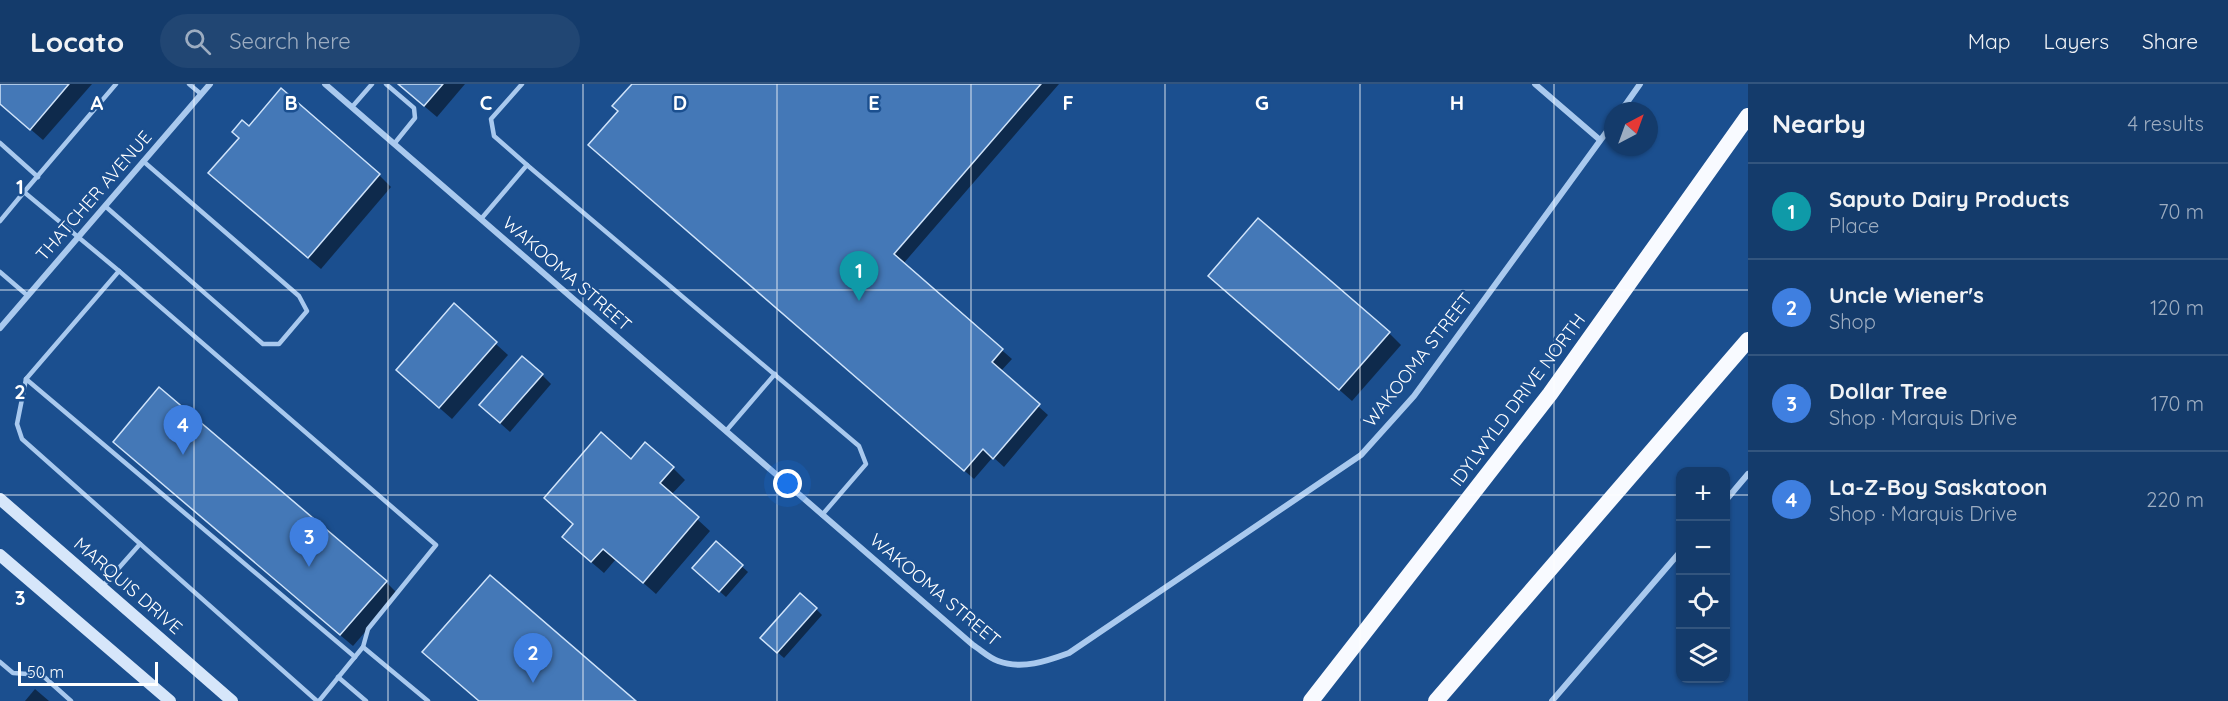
<!DOCTYPE html>
<html lang="en">
<head>
<meta charset="utf-8">
<style>
  :root { --surface:#143b6b; --page:#214673; --text:#f1f3f6; --muted:#9dadc1; --line:#33557e; --accent:#8abfa5 }
  body { margin:0; font-family:Quicksand,sans-serif; background:var(--page); color:var(--text) }
  .controls { position:absolute; right:18px; bottom:18px; display:grid; overflow:hidden; border-radius:12px; box-shadow:0 2px 4px #0004 }
  .controls button { width:54px; height:54px; display:grid; place-items:center; padding:0; border:0; border-bottom:2px solid var(--line); background:var(--surface); color:var(--text); font:30px sans-serif }
  .compass { position:absolute; left:1604px; top:18px; width:54px; height:54px; border-radius:50%; background:var(--surface); box-shadow:0 2px 4px #0004; rotate:41deg }
  .scale { position:absolute; left:18px; bottom:15px; width:140px; box-sizing:border-box; padding-left:6px; border:3px solid #fff; border-top:0; font-size:16px; line-height:21px; white-space:nowrap; color:#fff; -webkit-text-stroke:4px #1b4f8f; paint-order:stroke }
  .you { position:absolute; left:788px; top:400px; width:21px; height:21px; margin:-15px; border:4px solid #fff; border-radius:50%; background:#1a73e8; box-shadow:0 0 0 9px #1a73e833 }
  .badge { display:grid; place-items:center; width:39px; height:39px; border-radius:50%; background:var(--accent); color:#fff; font-size:20px; font-weight:700 }
  .pin { position:absolute; translate:-50% -50px; filter:drop-shadow(0 2px 3px #0008) }
  .pin::after { content:''; position:absolute; top:32px; width:21px; height:18px; background:inherit; clip-path:polygon(0 0,100% 0,50% 100%) }
  .list { margin:0; padding:0; list-style:none }
  h2 { display:flex; justify-content:space-between; align-items:center; height:78px; margin:0; padding:0 24px; font-size:26px }
  h2 small { font-size:20px; font-weight:400; color:var(--muted) }
  .list li { display:grid; grid-template-columns:39px 1fr auto; gap:18px; align-items:center; box-sizing:border-box; height:96px; padding:0 24px; border-top:2px solid var(--line) }
  .list b { display:block; font-size:22px; white-space:nowrap }
  .list p { margin:0; font-size:20px; white-space:nowrap; color:var(--muted) }
  .list em { font-size:20px; font-style:normal; color:var(--muted) }
  .icon { flex:none; width:33px; height:33px; fill:none; stroke:currentColor; stroke-width:2; stroke-linecap:round; stroke-linejoin:round }
  .map { position:relative; flex:none; width:1748px; height:617px; overflow:hidden }
  header { display:flex; align-items:center; gap:36px; box-sizing:border-box; height:84px; padding:0 30px; background:var(--surface); border-bottom:2px solid var(--line) }
  header strong { font-size:28px }
  nav { display:flex; gap:33px; margin-inline-start:auto; font-size:21px }
  .search { width:420px; height:54px; background:var(--page); display:flex; align-items:center; gap:15px; box-sizing:border-box; padding:0 21px; border-radius:33px; color:var(--muted); font-size:22px }
  main { display:flex }
  aside { flex:1; background:var(--surface) }
  .map>svg:first-child { display:block }
  .shadow { fill:#0007 }
  .building { fill:#4478b7; stroke:#cfe3fa; stroke-width:1.5 }
  .lines { fill:none; stroke-linecap:round; stroke-linejoin:round }
  .service { stroke:#a9c9ee; stroke-width:4.5 }
  .minor { stroke:#a9c9ee; stroke-width:6 }
  .secondary { stroke:#d6e6fa; stroke-width:12 }
  .trunk { stroke:#f8faff; stroke-width:16 }
  .grid { fill:none; stroke:#fff; stroke-width:1.5; stroke-opacity:0.55 }
  .labels { text-anchor:middle; stroke-width:5; stroke-linejoin:round; paint-order:stroke }
  .street-label { font-size:18px; fill:#fff; stroke:#1b4f8f }
  .grid-label { font-size:20px; text-anchor:middle; font-weight:bold; fill:#fff; stroke:#1b4f8f; stroke-width:5; stroke-linejoin:round; paint-order:stroke }
</style>
</head>
<body>
<header>
<strong>Locato</strong>
<div class="search"><svg class="icon" aria-label="search" viewBox="0 0 24 24"><circle cx="10" cy="10" r="6"/><path d="M15 15l6 6"/></svg>Search here</div>
<nav><a>Map</a><a>Layers</a><a>Share</a></nav>
</header>
<main>
<div class="map">
<svg width="1748" height="617" viewBox="0 0 1748 617">
  <rect width="100%" height="100%" fill="#1b4f8f"/>
  <g class="shadow">
    <polygon points="0,0 92,0 43,56 0,19"/>
    <polygon points="398,0 465,0 437,33"/>
    <polygon points="634,0 1059,0 903,180 1012,275 1000,288 1048,331 1004,383 993,373 974,395 600,70"/>
    <polygon points="249,44 379,91 391,103 321,185 222,101 240,54"/>
    <polygon points="1210,192 1389,249 1401,261 1352,317"/>
    <polygon points="454,222 508,271 452,335 410,298"/>
    <polygon points="542,291 551,300 510,348 491,331"/>
    <polygon points="127,370 386,498 398,510 353,562"/>
    <polygon points="631,377 673,384 685,396 671,411 710,447 656,510 616,475 604,489 576,465"/>
    <polygon points="716,459 748,488 726,513 700,490"/>
    <polygon points="816,525 822,531 784,574 768,560"/>
    <polygon points="35,605 49,617 25,617"/>
  </g>
  <g class="building">
    <polygon points="0,0 69,0 30,46 0,20"/>
    <polygon points="398,0 443,0 424,22"/>
    <polygon points="632,0 1041,0 894,170 1003,265 992,278 1040,320 993,375 983,365 964,387 588,61 618,27 612,22"/>
    <polygon points="281,4 380,90 308,174 208,89 239,54 232,48 242,36 249,42"/>
    <polygon points="1258,134 1390,248 1339,306 1208,192"/>
    <polygon points="454,219 497,258 439,324 396,286"/>
    <polygon points="522,272 543,290 500,339 479,321"/>
    <polygon points="159,303 387,497 340,551 113,358"/>
    <polygon points="601,348 631,375 645,358 674,383 660,399 699,433 643,499 603,465 591,478 562,453 573,440 544,414"/>
    <polygon points="716,457 743,481 719,508 692,484"/>
    <polygon points="490,491 636,617 479,617 422,568"/>
    <polygon points="800,509 817,524 777,569 760,554"/>
  </g>
  <g class="lines">
    <g class="service">
      <polyline points="116,0 24,108 119,187 436,461 368,545 363,563 319,617"/>
      <polyline points="189,0 201,10"/>
      <polyline points="386,0 414,24 415,34 394,60"/>
      <polyline points="522,0 491,35 494,52 527,81"/>
      <polyline points="352,23 372,0"/>
      <polyline points="0,59 38,93"/>
      <polyline points="105,122 263,260 279,260 307,227 299,212 143,77"/>
      <polyline points="481,135 527,81 859,362 866,380 822,431"/>
      <polyline points="0,137 24,108"/>
      <polyline points="119,187 26,295 17,340 22,355 317,617"/>
      <polyline points="0,188 28,212"/>
      <polyline points="26,295 355,573"/>
      <polyline points="726,347 775,290"/>
      <polyline points="102,503 140,460"/>
      <polyline points="363,563 428,617"/>
      <polyline points="0,578 13,589 42,591 71,617"/>
      <polyline points="338,593 366,617"/>
    </g>
    <g class="minor">
      <path d="M325 0 973 561C981 566 989 574 998 577 1022 586 1047 577 1069 569L1361 371 1414 312 1613 39"/>
      <polyline points="1535,0 1600,56"/>
      <polyline points="1621,27 1640,0"/>
      <polyline points="0,244 210,0"/>
      <polyline points="1726,416 1748,390"/>
      <polyline points="1552,617 1680,468"/>
    </g>
    <g class="secondary">
      <polyline points="0,415 232,617"/>
      <polyline points="0,471 170,617"/>
    </g>
    <g class="trunk">
      <polyline points="1311,617 1550,310 1748,32"/>
      <polyline points="1436,617 1748,256"/>
    </g>
  </g>
  <path class="grid" d="M194 0V617M388 0V617M583 0V617M777 0V617M971 0V617M1165 0V617M1360 0V617M1554 0V617M0 206H1748M0 411H1680M1726 411H1748"/>
  <g class="labels">
    <g class="street-label">
      <text transform="translate(94 112) rotate(-49)" y="6">THATCHER AVENUE</text>
      <text transform="translate(567 190) rotate(41)" y="6">WAKOOMA STREET</text>
      <text transform="translate(1418 276) rotate(-52)" y="6">WAKOOMA STREET</text>
      <text transform="translate(1518 316) rotate(-53)" y="6">IDYLWYLD DRIVE NORTH</text>
      <text transform="translate(128 502) rotate(41)" y="6">MARQUIS DRIVE</text>
      <text transform="translate(935 506) rotate(40)" y="6">WAKOOMA STREET</text>
    </g>
  </g>
  <g class="grid-label">
    <text x="97" y="26">A</text>
    <text x="291" y="26">B</text>
    <text x="486" y="26">C</text>
    <text x="680" y="26">D</text>
    <text x="874" y="26">E</text>
    <text x="1068" y="26">F</text>
    <text x="1262" y="26">G</text>
    <text x="1457" y="26">H</text>
    <text x="20" y="110">1</text>
    <text x="20" y="315">2</text>
    <text x="20" y="521">3</text>
  </g>
</svg>
<div class="controls">
<button>+</button>
<button>−</button>
<button><svg class="icon" aria-label="locate" viewBox="0 0 24 24"><circle cx="12" cy="12" r="6"/><path d="M12 2v4M12 18v4M2 12h4M18 12h4"/></svg></button>
<button><svg class="icon" aria-label="layers" viewBox="0 0 24 24"><path d="M12 4l9 5-9 5-9-5zM3 14l9 5 9-5"/></svg></button>
</div>
<svg class="compass" viewBox="-18 -18 36 36"><path d="M0-13l5 13h-10z" fill="#e53935"/><path d="M0 13l5-13h-10z" fill="#9dadc1"/></svg>
<div class="scale">50 m</div>
<div class="you"></div>
<div class="pin badge" style="left:859px;top:217px;background:#0f9aa8">1</div>
<div class="pin badge" style="left:533px;top:599px;background:#3f7fe0">2</div>
<div class="pin badge" style="left:309px;top:483px;background:#3f7fe0">3</div>
<div class="pin badge" style="left:183px;top:371px;background:#3f7fe0">4</div>
</div>
<aside>
<h2>Nearby<small>4 results</small></h2>
<ul class="list">
<li><span class="badge" style="background:#0f9aa8">1</span><div><b>Saputo Dairy Products</b><p>Place</p></div><em>70 m</em></li>
<li><span class="badge" style="background:#3f7fe0">2</span><div><b>Uncle Wiener's</b><p>Shop</p></div><em>120 m</em></li>
<li><span class="badge" style="background:#3f7fe0">3</span><div><b>Dollar Tree</b><p>Shop · Marquis Drive</p></div><em>170 m</em></li>
<li><span class="badge" style="background:#3f7fe0">4</span><div><b>La-Z-Boy Saskatoon</b><p>Shop · Marquis Drive</p></div><em>220 m</em></li>
</ul>
</aside>
</main>
</body>
</html>
